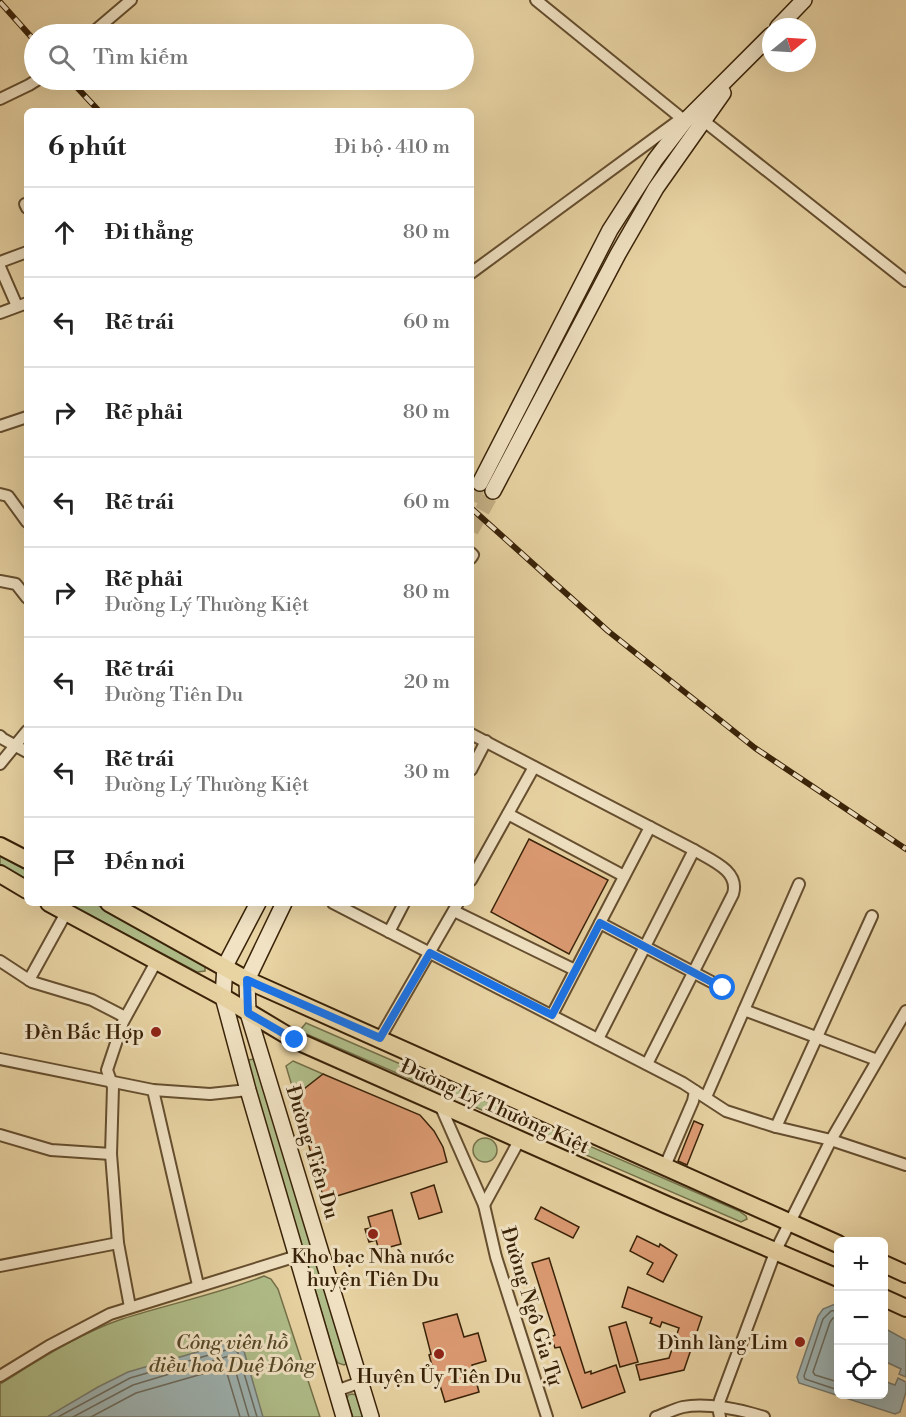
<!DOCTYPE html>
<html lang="vi">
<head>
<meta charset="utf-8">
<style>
  :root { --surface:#fff; --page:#f6f6f6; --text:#222; --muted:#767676; --line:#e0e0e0 }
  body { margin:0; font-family:"Libre Bodoni",serif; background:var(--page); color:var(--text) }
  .controls { position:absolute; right:18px; bottom:18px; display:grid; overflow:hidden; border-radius:9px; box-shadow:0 6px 24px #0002 }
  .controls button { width:54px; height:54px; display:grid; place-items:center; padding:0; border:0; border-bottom:2px solid var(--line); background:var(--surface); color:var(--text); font:30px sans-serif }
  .compass { position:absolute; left:762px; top:18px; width:54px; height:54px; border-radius:50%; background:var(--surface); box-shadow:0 6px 24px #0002; rotate:72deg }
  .stop { position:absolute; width:18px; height:18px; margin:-14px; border:4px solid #1a73e8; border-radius:50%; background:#fff }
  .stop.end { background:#1a73e8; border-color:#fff; box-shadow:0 2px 6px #0008 }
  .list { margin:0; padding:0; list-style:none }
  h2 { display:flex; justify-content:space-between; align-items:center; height:78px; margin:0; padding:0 24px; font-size:26px }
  h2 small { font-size:20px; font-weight:400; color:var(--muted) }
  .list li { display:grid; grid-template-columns:39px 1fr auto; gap:18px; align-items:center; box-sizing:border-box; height:90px; padding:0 24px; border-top:2px solid var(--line) }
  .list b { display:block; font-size:22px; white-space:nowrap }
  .list p { margin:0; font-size:20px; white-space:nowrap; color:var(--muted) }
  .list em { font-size:20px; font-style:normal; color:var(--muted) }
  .icon { flex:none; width:33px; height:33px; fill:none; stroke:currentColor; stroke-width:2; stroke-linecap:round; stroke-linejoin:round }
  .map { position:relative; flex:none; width:906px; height:1417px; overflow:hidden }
  .search { position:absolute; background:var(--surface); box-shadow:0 6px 24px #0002; left:24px; top:24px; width:450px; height:66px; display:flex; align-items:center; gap:15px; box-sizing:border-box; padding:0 21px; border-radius:33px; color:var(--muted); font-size:22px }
  .panel { position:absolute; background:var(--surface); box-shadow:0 6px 24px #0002; left:24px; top:108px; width:450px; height:798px; border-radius:9px }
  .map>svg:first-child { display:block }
  .green { fill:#b0be8a; stroke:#747049; stroke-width:1.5 }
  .water { fill:#9eb4b3; stroke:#767a6f; stroke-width:1.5 }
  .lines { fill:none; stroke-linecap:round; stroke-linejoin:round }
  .shore { stroke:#6c6b5e; stroke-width:1.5 }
  .building { fill:#dd9b73; stroke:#392208; stroke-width:1.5 }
  .secondary-tunnel { stroke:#c5b084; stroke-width:15; stroke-dasharray:15 8; stroke-linecap:butt }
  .minor-casing { stroke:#654e2f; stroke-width:14 }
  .secondary-casing { stroke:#392208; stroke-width:18 }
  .primary-casing { stroke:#392208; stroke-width:20 }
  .minor { stroke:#f0e2c3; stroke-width:10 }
  .secondary { stroke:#f0e2c3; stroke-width:15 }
  .primary { stroke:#e8d3a3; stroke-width:16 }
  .rail-casing { stroke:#392208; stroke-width:6 }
  .rail { stroke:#f0e2c3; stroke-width:4; stroke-dasharray:11; stroke-linecap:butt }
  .route { stroke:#1a73e8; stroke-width:8 }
  .poi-dot { fill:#8f2418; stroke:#f0e2c3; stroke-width:2 }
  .labels { text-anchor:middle; stroke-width:6; stroke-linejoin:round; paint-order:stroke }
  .poi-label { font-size:20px; fill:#392208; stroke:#f0e2c3; text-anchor:end }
  .street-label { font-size:20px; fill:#392208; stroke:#f0e2c3 }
  .park-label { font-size:20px; font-style:italic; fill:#574928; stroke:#f0e2c3 }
</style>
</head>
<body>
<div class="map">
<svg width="906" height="1417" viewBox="0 0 906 1417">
  <rect width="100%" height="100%" fill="#e8d3a3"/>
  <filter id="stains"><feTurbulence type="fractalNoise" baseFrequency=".00333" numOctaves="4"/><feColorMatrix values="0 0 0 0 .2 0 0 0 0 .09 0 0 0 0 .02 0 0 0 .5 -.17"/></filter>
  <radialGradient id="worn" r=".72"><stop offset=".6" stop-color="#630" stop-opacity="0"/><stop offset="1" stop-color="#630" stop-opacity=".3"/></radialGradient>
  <g class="green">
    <polygon points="0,852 27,867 27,880 0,865"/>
    <polygon points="67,903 94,903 201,961 205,966 205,971 197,972"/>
    <polygon points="306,1023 739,1211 746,1216 747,1219 741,1222 304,1033 301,1029"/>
    <polygon points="254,1059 347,1357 347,1363 344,1365 338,1363 335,1357 247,1062 248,1060"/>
    <polygon points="293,1061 323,1074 295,1096 286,1066"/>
    <circle cx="485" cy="1150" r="12"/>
    <path d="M264 1276 271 1279 278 1289 320 1417H0V1384C39 1360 78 1334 122 1319 169 1304 218 1294 264 1276Z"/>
    <polygon points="352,1394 356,1395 363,1417 353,1417 347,1399 348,1395"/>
  </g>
  <g class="water">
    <polygon points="835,1304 838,1306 838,1394 884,1394 884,1381 895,1385 898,1378 906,1382 906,1392 900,1412 895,1414 799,1383 797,1377 818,1316 823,1309"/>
    <polygon points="884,1328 906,1340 906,1377 899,1374 901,1369 884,1361"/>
    <polygon points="235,1341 239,1343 244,1351 263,1417 47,1417 98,1387 128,1372"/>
  </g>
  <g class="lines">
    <g class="shore">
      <polyline points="838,1310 831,1311 823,1319 804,1376 805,1379 838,1390"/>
      <polyline points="838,1318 833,1318 830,1322 813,1372 815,1375 838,1382"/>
      <polyline points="58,1417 130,1378 233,1348 238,1353 257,1417"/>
      <polyline points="73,1417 133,1385 229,1356 232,1359 249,1417"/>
      <polyline points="91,1417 136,1393 223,1368 226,1370 240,1417"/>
    </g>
  </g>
  <g class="building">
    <polygon points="529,839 608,880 569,954 491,912"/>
    <polygon points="323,1074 420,1115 434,1131 443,1147 447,1162 324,1200 295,1096"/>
    <polygon points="694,1121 703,1125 687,1165 678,1161"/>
    <polygon points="434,1185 442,1212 419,1219 411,1193"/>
    <polygon points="541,1207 579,1227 573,1238 535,1219"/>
    <polygon points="392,1210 401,1244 379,1250 376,1240 369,1242 365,1229 371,1228 368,1217"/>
    <polygon points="637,1236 659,1247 660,1244 677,1255 663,1282 647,1274 653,1263 630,1251"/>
    <polygon points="549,1258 585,1373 591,1371 591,1374 616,1365 625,1392 582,1408 560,1347 555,1348 551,1337 555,1335 532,1263"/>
    <polygon points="628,1287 702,1317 684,1370 640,1380 636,1365 669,1358 679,1328 662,1322 660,1327 650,1323 652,1318 622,1307"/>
    <polygon points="457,1314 464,1337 478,1333 486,1361 472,1365 479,1392 445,1402 435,1369 433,1369 429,1355 431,1354 423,1323"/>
    <polygon points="626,1322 638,1362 620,1367 609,1327"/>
  </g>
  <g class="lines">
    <g class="secondary-tunnel">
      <polyline points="471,500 480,483"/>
      <polyline points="471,531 493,491"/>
    </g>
    <defs>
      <g id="minor">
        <polyline points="536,0 685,121"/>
        <polyline points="91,34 131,0"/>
        <polyline points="0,99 29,85 37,80"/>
        <polyline points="704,121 906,281"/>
        <polyline points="25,204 27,208"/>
        <polyline points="0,262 27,252"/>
        <polyline points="0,267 17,306"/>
        <polyline points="471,273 682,118"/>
        <polyline points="0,313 27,303"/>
        <polyline points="0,426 27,417"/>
        <polyline points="0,494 8,496 27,522"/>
        <polyline points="471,553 473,555 471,558"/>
        <polyline points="0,581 16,584 27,598"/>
        <path d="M471 734 694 850C711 860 740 871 733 894L647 1064"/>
        <polyline points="0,736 3,739 27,752"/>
        <polyline points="0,764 27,731"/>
        <polyline points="471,770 486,741"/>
        <polyline points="508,814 624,876"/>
        <polyline points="471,880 534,767"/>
        <polyline points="333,903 683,1083 726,1111 776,1127 831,1140 906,1165"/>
        <polyline points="454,911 575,970"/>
        <polyline points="600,923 723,988"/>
        <polyline points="389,932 404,903"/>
        <polyline points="0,961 32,982 92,1000 125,1017"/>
        <polyline points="29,980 66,913"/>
        <polyline points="744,1010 877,1060"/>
        <polyline points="552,1015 650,827"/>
        <polyline points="380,1038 458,903"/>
        <polyline points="598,1039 694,850"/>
        <polyline points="0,1059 153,1090 210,1094 248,1090"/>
        <polyline points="153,1090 198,1285"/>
        <polyline points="706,1097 799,884"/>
        <polyline points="440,1105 484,1205 496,1257 547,1417"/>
        <polyline points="776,1127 872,916"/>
        <polyline points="0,1135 51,1150 111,1154"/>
        <polyline points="665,1166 693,1101 695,1091"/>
        <polyline points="484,1205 520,1139"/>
        <polyline points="0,1266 118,1243"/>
        <polyline points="130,1307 118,1243 111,1154 113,1087 107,1070 123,1022 156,962"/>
        <polyline points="0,1376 49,1346 110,1314 297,1256"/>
        <polyline points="336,1391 361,1382"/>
        <path d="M656 1417C665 1414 674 1409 683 1407 706 1402 743 1410 764 1417"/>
        <polyline points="720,1417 718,1407 720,1400 776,1250 831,1140 906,1011"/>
      </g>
      <g id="secondary">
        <polyline points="778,27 804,0"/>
        <polyline points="480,483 610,230 655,160 685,121 771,35"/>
        <polyline points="493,491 618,254 656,188 723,93"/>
        <polyline points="258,903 225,966 223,997 248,1090 344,1417"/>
        <polyline points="284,903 247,980 248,1013 371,1417"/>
      </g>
      <g id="primary">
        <polyline points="0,846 27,860"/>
        <polyline points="0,874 27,890"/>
        <polyline points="49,903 223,997 295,1040 667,1205 838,1278"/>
        <polyline points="109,903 247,980 838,1244"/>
        <polyline points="884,1264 906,1274"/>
        <polyline points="884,1298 906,1308"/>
      </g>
    </defs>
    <use href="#minor" class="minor-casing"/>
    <use href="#secondary" class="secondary-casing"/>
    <use href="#primary" class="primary-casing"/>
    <use href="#minor" class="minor"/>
    <use href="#secondary" class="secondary"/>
    <use href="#primary" class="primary"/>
    <defs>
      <g id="rail">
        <polyline points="0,2 34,40"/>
        <polyline points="70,80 99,111"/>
        <polyline points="471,508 608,631 755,748 906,849"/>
      </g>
    </defs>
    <use href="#rail" class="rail-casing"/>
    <use href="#rail" class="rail"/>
  </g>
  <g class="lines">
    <polyline class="route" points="295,1040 248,1013 247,980 380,1038 430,953 552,1015 600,923 723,988"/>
  </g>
  <g class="poi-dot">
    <circle cx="156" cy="1032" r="6"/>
    <circle cx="373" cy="1234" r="6"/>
    <circle cx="800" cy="1342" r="6"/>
    <circle cx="439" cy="1354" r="6"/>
  </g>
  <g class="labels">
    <g class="poi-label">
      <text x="144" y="1039">Đền Bắc Hợp</text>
      <text x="373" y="1263" text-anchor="middle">Kho bạc Nhà nước<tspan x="373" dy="23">huyện Tiên Du</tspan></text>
      <text x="788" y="1349">Đình làng Lim</text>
      <text x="439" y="1383" text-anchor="middle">Huyện Ủy Tiên Du</text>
    </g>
    <g class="street-label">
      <text transform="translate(495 1106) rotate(24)" y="7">Đường Lý Thường Kiệt</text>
      <text transform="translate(313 1152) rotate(73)" y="7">Đường Tiên Du</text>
      <text transform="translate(532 1306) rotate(73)" y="7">Đường Ngô Gia Tự</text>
    </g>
    <g class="park-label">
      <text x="232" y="1349">Công viên hồ<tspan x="232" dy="23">điều hoà Duệ Đông</tspan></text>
    </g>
  </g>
  <rect width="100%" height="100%" filter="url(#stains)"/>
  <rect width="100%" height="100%" fill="url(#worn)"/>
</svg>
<div class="controls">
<button>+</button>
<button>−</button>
<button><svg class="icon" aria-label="locate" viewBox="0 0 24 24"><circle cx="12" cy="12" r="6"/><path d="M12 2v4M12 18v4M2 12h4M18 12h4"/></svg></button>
</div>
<svg class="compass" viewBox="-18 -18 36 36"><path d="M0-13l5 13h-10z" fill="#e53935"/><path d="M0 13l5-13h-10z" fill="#767676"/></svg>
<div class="stop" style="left:723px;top:988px"></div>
<div class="stop end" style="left:295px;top:1040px"></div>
<div class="search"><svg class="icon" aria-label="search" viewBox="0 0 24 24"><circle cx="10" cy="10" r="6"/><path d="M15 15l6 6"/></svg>Tìm kiếm</div>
<section class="panel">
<h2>6 phút<small>Đi bộ · 410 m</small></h2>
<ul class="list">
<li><svg class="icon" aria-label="ahead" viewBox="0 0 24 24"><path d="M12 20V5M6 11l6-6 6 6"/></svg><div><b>Đi thẳng</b></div><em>80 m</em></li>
<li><svg class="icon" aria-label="left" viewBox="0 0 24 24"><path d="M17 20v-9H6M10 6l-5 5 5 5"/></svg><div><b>Rẽ trái</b></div><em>60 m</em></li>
<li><svg class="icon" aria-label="right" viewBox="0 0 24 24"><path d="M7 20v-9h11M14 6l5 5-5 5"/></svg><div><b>Rẽ phải</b></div><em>80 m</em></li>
<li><svg class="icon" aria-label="left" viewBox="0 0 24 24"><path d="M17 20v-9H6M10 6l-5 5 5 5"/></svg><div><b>Rẽ trái</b></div><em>60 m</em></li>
<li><svg class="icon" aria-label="right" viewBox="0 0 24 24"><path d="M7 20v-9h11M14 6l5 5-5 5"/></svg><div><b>Rẽ phải</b><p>Đường Lý Thường Kiệt</p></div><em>80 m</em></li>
<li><svg class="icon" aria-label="left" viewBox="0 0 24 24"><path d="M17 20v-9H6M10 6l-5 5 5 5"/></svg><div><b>Rẽ trái</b><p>Đường Tiên Du</p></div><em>20 m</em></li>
<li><svg class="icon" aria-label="left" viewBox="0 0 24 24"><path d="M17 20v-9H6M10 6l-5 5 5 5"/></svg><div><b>Rẽ trái</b><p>Đường Lý Thường Kiệt</p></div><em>30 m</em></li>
<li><svg class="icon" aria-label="arrive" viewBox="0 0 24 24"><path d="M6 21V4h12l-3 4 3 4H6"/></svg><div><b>Đến nơi</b></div></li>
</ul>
</section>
</div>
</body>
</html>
